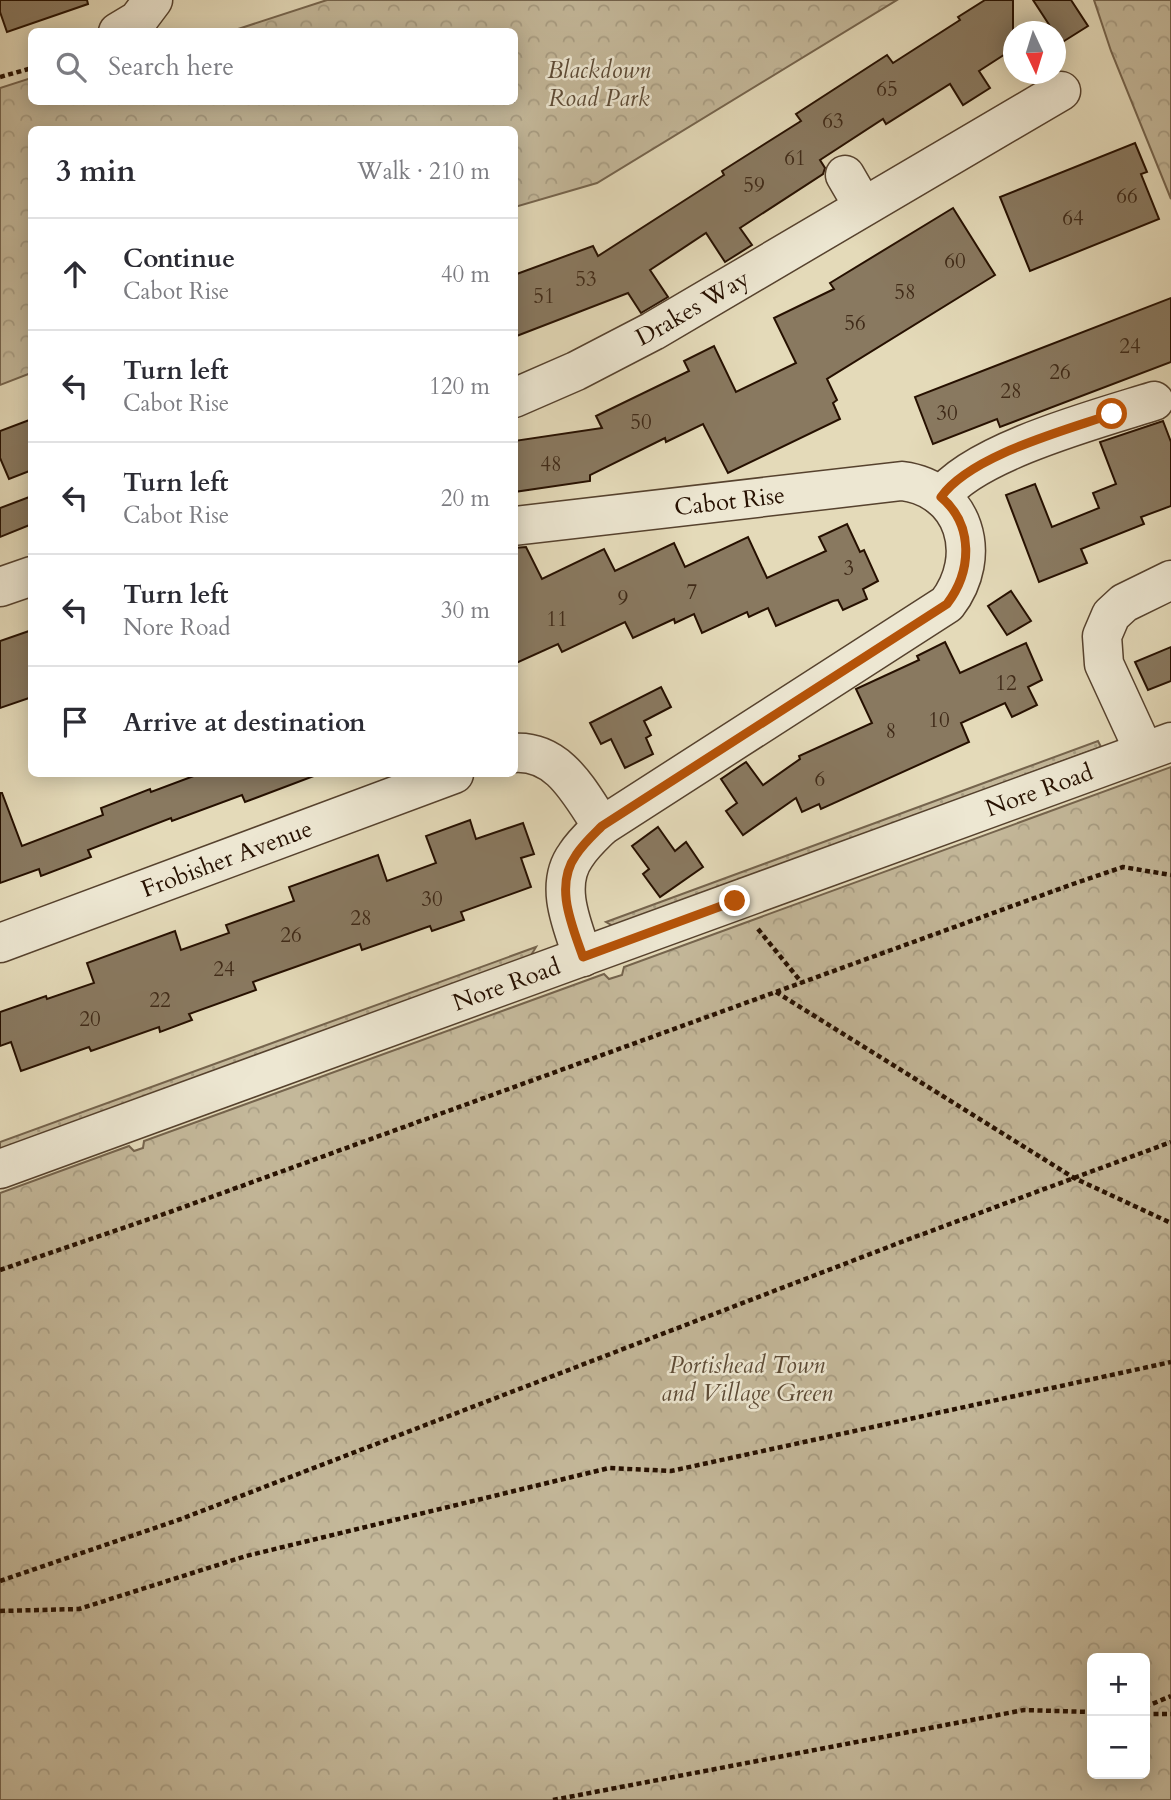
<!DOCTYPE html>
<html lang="en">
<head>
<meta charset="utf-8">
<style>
  :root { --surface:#fff; --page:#f7f7f7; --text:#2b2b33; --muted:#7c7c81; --line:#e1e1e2 }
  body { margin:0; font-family:Cardo,serif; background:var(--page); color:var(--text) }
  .controls { position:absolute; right:21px; bottom:21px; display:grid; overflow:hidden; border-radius:10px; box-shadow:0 4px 18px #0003 }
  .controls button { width:63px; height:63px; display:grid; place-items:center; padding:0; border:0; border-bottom:2px solid var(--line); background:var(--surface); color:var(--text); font:35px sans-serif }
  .compass { position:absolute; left:1003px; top:21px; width:63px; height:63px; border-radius:50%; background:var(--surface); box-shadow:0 4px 18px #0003; rotate:176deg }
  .stop { position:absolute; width:21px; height:21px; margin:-16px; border:5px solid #b45309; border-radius:50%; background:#fff }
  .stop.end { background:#b45309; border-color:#fff; box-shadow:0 2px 7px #0008 }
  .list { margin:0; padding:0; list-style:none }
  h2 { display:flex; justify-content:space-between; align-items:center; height:91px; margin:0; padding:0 28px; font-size:30px }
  h2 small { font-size:23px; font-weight:400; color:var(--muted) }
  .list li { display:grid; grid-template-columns:46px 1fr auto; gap:21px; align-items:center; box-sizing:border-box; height:112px; padding:0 28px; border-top:2px solid var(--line) }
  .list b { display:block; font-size:26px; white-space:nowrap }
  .list p { margin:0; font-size:23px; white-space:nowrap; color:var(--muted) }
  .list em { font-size:23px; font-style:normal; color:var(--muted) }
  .icon { flex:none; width:38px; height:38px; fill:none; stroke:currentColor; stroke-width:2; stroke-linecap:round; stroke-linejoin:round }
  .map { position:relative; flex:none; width:1171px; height:1800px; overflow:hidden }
  .search { position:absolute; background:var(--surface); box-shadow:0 4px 18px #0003; left:28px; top:28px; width:490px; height:77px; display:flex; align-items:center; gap:18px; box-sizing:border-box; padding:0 24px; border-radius:10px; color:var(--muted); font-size:26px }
  .panel { position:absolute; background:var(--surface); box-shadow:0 4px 18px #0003; left:28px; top:126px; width:490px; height:651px; border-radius:10px }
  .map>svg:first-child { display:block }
  .grass { fill:url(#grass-dots); stroke:#75644d; stroke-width:2 }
  .forest { fill:url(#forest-crowns); stroke:#75644d; stroke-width:2; fill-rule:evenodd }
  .building { fill:#897960; stroke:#261000; stroke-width:2 }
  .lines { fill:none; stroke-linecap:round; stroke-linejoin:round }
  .minor-casing { stroke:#56422e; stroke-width:41 }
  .path { stroke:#261000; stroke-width:4.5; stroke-dasharray:5 3.5; stroke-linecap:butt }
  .minor { stroke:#ede7d2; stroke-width:38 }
  .route { stroke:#b45309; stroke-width:9 }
  .labels { text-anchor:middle; stroke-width:5; stroke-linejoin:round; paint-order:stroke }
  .number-label { font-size:21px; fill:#3f2a18 }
  .park-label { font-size:24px; font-style:italic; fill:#5d4b36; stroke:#ede7d2 }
  .street-label { font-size:24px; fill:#261000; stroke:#ede7d2 }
</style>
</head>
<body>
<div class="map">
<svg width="1171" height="1800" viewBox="0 0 1171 1800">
  <defs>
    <pattern id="grass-dots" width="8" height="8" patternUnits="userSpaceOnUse" patternTransform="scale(1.75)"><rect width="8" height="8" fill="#c4b89a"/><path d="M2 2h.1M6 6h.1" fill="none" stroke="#a89d83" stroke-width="1.8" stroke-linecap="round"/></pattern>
    <pattern id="forest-crowns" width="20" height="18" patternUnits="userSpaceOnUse" patternTransform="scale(1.75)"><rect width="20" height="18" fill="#c4b89a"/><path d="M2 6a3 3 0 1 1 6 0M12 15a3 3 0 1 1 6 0" fill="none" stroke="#a89d83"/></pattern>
  </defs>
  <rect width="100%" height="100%" fill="#e4dab9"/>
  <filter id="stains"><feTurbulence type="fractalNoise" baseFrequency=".00286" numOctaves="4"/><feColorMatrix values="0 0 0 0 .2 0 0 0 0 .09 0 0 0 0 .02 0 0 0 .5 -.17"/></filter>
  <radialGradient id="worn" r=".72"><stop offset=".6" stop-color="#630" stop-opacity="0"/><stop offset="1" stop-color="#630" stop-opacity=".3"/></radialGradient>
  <g class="grass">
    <polygon points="1098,741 1101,747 613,926 606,922"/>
    <polygon points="536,947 530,957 0,1149 0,1142"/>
  </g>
  <g class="forest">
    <polygon points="327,0 897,0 597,183 515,207 514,130 32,130 31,373 0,385 0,88 31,78 32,102 514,102 514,32 232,31"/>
    <polygon points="1094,0 1171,0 1171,199 1111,51"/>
    <path d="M1171 767V1800H0V1193L129 1146 134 1151 143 1148 144 1141 604 974 609 979 622 975 624 967ZM1092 1658H1145V1774H1092Z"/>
  </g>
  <g class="building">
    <polygon points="0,0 87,0 88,4 7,32 0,12"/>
    <polygon points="985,0 1013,0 1013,49 979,71 990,88 963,105 950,84 886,124 883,119 820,160 825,168 823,174 740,228 752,245 725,262 706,233 650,270 668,297 641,313 628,293 514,337 514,275 593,246 598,256 724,175 722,171 801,121 796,114 887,55 893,63 960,20 958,17"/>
    <polygon points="1033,0 1071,0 1088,26 1061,43"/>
    <polygon points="1135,143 1147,172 1141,174 1159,219 1030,271 1000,197"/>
    <polygon points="953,208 995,275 827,379 837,400 833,403 840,419 728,473 703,424 666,442 665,438 590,475 590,481 514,492 514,441 602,428 596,416 689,371 684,361 714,346 736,392 796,363 774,318 834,289 830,283"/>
    <polygon points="1171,298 1171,362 1000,427 997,419 933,444 915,397"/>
    <polygon points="32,419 32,470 9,479 0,458 0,431"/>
    <polygon points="1163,421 1171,442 1171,506 1141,517 1144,524 1081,549 1087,563 1039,582 1006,495 1035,484 1052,527 1099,508 1093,493 1116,484 1100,442"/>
    <polygon points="32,496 32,524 0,537 0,508"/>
    <polygon points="847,524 860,552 864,550 878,581 863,589 867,599 843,610 838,600 833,601 776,626 768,608 749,617 747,612 702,633 694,614 675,623 674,619 633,638 625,622 562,652 558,644 514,664 514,548 526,547 542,579 604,549 615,571 674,543 685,567 748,537 767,578 826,551 819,537"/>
    <polygon points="1011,591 1031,621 1007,635 988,606"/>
    <polygon points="32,630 32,697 0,708 0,641"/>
    <polygon points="945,642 960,673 1026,643 1042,680 1028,687 1037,705 1012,717 1005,703 961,723 969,742 821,809 819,804 802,812 796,798 743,835 726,811 737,803 721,779 746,762 763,785 800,759 799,756 872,723 856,689 919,660 917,656"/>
    <polygon points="1171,647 1171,681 1148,690 1135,662"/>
    <polygon points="661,687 671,707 644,721 651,735 646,738 653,754 625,768 611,739 601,744 590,723"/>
    <polygon points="199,774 313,774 314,776 245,802 242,795 172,821 171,818 88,850 91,857 41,876 39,869 0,883 0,793 2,793 22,846 103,815 101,808 150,789 151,792"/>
    <polygon points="470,820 476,839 523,823 534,854 521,858 531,887 461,912 464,920 432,931 430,926 362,950 360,944 253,982 256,990 189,1014 192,1020 160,1032 159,1027 91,1051 89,1047 21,1071 11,1042 0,1046 0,1012 46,996 47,999 94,983 87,963 175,931 181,950 229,933 226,925 294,901 289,887 378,855 387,881 436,863 426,836"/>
    <polygon points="658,827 675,851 686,842 703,867 660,897 643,874 649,869 632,846"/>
  </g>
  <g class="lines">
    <defs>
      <g id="minor">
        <polyline points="118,32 138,20 153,0"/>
        <polyline points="845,175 863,206"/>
        <path id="s1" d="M514 398 576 371 653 331 1061 91"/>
        <path d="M941 497C973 452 1100 418 1154 401"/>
        <path id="s2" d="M514 526 902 481C965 489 984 556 947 604L602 826C593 835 583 844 576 855 554 885 572 925 583 957"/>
        <polyline points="0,587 32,576"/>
        <polyline points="1144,751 1104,664 1102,636 1111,615 1124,603 1171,580"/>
        <path d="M514 753C560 750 580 794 602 826"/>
        <path id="s3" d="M0 943 454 774"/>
        <path id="s4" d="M0 1169 1171 742"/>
      </g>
    </defs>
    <use href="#minor" class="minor-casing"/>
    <g class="path">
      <polyline points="0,77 32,68"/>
      <polyline points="74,103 75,102"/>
      <polyline points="758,929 802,983"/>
      <polyline points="776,992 1074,1178 1171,1223"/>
      <polyline points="0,1270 170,1212 1073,884 1123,867 1171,875"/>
      <polyline points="0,1581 181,1519 904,1241 1171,1142"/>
      <polyline points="0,1611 79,1609 246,1556 609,1468 671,1471 1171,1362"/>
      <polyline points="1145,1707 1171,1696"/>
      <polyline points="1145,1714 1171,1714"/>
      <polyline points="553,1800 1024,1710 1092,1712"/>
    </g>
    <use href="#minor" class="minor"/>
  </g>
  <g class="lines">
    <path class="route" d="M735 901 583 957C572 925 554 886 576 855 583 844 593 835 602 826L947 604C972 571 974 525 941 497 971 455 1064 431 1112 414"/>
  </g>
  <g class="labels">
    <g class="number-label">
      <text x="887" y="96">65</text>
      <text x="833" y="128">63</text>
      <text x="795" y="165">61</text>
      <text x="754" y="192">59</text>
      <text x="1127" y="203">66</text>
      <text x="1073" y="225">64</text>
      <text x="955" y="268">60</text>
      <text x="586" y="286">53</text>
      <text x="905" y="299">58</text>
      <text x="544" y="303">51</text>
      <text x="855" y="330">56</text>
      <text x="1130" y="353">24</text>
      <text x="1060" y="379">26</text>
      <text x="1011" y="398">28</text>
      <text x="947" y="420">30</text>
      <text x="641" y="429">50</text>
      <text x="551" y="471">48</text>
      <text x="849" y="575">3</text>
      <text x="692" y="599">7</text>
      <text x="623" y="605">9</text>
      <text x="557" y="626">11</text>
      <text x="1006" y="690">12</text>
      <text x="939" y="727">10</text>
      <text x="891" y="738">8</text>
      <text x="820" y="786">6</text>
      <text x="432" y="906">30</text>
      <text x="361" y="925">28</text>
      <text x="291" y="942">26</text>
      <text x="224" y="976">24</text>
      <text x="160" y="1007">22</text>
      <text x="90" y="1026">20</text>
    </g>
    <g class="park-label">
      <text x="599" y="78">Blackdown<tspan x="599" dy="28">Road Park</tspan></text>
      <text x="747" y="1373">Portishead Town<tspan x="747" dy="28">and Village Green</tspan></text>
    </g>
    <g class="street-label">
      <text dy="8" stroke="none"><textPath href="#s1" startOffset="200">Drakes Way</textPath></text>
      <text dy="8" stroke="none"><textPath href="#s2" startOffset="217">Cabot Rise</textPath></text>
      <text dy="8" stroke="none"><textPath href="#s4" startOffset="1106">Nore Road</textPath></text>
      <text dy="8" stroke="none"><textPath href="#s3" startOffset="242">Frobisher Avenue</textPath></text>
      <text dy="8" stroke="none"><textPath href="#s4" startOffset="539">Nore Road</textPath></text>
    </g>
  </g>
  <rect width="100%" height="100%" filter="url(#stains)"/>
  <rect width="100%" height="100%" fill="url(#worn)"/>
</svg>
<div class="controls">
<button>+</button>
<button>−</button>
</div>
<svg class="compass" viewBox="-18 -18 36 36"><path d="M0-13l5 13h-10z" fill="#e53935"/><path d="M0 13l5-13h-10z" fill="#7c7c81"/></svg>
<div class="stop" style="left:1112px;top:414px"></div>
<div class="stop end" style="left:735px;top:901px"></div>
<div class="search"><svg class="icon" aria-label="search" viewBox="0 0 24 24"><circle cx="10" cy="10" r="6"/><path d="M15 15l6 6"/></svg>Search here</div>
<section class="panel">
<h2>3 min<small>Walk · 210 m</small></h2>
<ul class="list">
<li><svg class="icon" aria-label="ahead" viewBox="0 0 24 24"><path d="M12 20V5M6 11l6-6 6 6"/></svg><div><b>Continue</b><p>Cabot Rise</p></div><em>40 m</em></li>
<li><svg class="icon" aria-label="left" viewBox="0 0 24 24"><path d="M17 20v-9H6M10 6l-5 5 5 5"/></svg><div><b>Turn left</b><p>Cabot Rise</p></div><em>120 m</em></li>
<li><svg class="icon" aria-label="left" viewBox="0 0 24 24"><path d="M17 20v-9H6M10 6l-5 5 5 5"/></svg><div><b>Turn left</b><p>Cabot Rise</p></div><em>20 m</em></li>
<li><svg class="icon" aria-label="left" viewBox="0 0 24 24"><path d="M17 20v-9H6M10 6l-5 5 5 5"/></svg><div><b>Turn left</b><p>Nore Road</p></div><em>30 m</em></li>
<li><svg class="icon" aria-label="arrive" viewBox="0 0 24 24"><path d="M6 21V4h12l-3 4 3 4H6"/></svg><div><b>Arrive at destination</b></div></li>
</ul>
</section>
</div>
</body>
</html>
